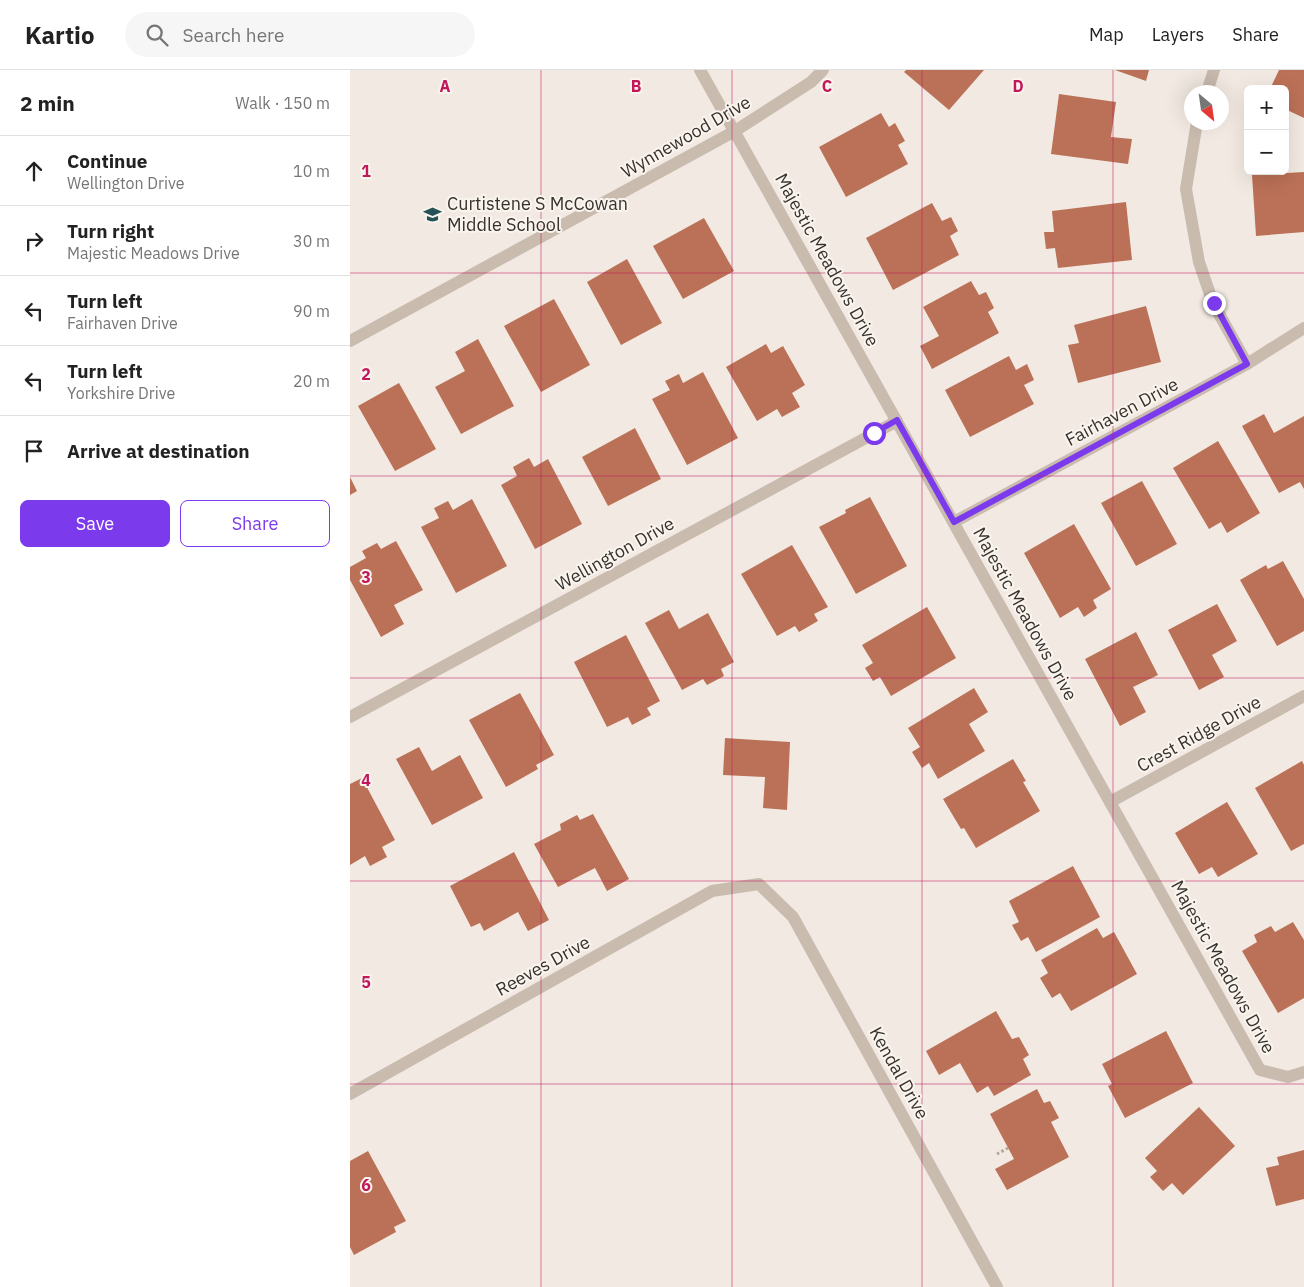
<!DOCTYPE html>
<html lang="en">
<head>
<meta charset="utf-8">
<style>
  :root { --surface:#fff; --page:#f6f6f6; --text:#222; --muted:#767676; --line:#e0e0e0; --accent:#7c3aed }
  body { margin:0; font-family:"IBM Plex Sans",sans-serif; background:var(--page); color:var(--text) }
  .controls { position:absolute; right:15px; top:15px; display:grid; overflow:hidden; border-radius:8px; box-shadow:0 5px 20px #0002 }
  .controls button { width:45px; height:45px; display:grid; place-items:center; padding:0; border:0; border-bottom:1px solid var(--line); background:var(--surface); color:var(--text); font:25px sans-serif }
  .compass { position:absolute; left:834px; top:15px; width:45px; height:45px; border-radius:50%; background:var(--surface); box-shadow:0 5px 20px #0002; rotate:151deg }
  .stop { position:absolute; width:15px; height:15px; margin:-11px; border:4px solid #7c3aed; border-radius:50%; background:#fff }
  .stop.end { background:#7c3aed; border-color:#fff; box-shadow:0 1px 5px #0008 }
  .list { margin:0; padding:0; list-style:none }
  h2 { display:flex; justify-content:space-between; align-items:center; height:65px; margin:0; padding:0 20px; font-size:21px }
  h2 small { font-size:16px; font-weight:400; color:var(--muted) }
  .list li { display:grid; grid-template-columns:32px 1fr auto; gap:15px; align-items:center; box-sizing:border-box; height:70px; padding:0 20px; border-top:1px solid var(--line) }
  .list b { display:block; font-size:19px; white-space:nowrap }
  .list p { margin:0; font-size:16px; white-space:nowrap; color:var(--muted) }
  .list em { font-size:16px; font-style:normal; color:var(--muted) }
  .actions { display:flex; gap:10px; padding:15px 20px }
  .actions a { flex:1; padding:11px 0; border:1px solid var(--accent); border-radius:8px; text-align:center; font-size:18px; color:var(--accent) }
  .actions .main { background:var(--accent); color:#fff }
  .icon { flex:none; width:28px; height:28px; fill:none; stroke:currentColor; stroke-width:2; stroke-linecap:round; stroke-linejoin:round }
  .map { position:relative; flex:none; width:954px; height:1217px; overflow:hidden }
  header { display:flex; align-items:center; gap:30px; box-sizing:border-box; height:70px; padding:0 25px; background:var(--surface); border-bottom:1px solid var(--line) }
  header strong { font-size:24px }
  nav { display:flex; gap:28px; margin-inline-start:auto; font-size:18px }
  .search { width:350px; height:45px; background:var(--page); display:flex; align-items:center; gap:12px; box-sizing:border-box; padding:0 18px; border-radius:28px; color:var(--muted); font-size:19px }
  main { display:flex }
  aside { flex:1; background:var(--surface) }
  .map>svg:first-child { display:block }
  .building { fill:#bb7157 }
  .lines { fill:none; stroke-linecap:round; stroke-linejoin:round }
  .path { stroke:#b5a599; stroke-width:3; stroke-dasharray:2.5 2.5; stroke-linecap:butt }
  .minor { stroke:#c9bbae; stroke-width:12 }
  .route { stroke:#7c3aed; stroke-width:6 }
  .grid { fill:none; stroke:#c2185b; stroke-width:1; stroke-opacity:0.55 }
  .labels { text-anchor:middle; stroke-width:4; stroke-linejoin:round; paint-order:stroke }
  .street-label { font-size:18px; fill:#38302c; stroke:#f9f4ee }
  .poi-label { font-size:18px; fill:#38302c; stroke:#f9f4ee; text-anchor:start }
  .grid-label { font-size:16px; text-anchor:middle; font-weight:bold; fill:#c2185b; stroke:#f9f4ee; stroke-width:4; stroke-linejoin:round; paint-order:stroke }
</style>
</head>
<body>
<header>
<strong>Kartio</strong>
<div class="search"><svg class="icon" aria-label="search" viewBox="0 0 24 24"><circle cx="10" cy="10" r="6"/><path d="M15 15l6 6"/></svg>Search here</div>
<nav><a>Map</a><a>Layers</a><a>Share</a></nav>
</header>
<main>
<aside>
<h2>2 min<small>Walk · 150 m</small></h2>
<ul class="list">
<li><svg class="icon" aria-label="ahead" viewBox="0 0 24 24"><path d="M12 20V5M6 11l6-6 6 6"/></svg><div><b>Continue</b><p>Wellington Drive</p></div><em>10 m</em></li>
<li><svg class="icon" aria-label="right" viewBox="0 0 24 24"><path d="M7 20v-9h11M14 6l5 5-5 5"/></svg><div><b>Turn right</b><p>Majestic Meadows Drive</p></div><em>30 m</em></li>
<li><svg class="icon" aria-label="left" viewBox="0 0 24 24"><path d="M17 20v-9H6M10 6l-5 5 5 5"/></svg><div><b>Turn left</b><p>Fairhaven Drive</p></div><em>90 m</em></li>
<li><svg class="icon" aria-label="left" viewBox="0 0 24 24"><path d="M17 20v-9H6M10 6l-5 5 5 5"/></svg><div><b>Turn left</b><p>Yorkshire Drive</p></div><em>20 m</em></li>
<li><svg class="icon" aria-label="arrive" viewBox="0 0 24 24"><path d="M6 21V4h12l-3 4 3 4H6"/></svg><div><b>Arrive at destination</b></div></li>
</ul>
<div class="actions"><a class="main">Save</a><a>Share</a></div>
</aside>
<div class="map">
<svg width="954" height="1217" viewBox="0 0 954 1217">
  <rect width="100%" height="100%" fill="#f2eae2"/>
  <g class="building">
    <polygon points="556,0 634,0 599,40 554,2"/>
    <polygon points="765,0 799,0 796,11"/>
    <polygon points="929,0 954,0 954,48 935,39 935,19 920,19"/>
    <polygon points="709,24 766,32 761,67 782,69 778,94 701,84"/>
    <polygon points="531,43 539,57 545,53 555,71 548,75 558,94 496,127 469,77"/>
    <polygon points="954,102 954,162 906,166 902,105"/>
    <polygon points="776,132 782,190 708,198 705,178 696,179 694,162 704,162 702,141"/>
    <polygon points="582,133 592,151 601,147 608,161 600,166 609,185 543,220 516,168"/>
    <polygon points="354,148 384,201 333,229 303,176"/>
    <polygon points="277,189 312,253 271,275 237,212"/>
    <polygon points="621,211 629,225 636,222 644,238 638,242 649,263 582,299 570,276 589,266 573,237"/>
    <polygon points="204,229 240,295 191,322 154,256"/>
    <polygon points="796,236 811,292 728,313 718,275 729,273 724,255"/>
    <polygon points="128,269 164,336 111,364 85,317 115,301 105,282"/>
    <polygon points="416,274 421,283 433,276 455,315 442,323 450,337 432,347 427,339 407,351 376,297"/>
    <polygon points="659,286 666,300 677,294 684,310 674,315 684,334 620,367 595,320"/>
    <polygon points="353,302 388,368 337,395 302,329 320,320 315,311 329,304 333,313"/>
    <polygon points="49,313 86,379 45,401 8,336"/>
    <polygon points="914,344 924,363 954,346 954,419 950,412 929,423 892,356"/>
    <polygon points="285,358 311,409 258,436 232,387"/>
    <polygon points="868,371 910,443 877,463 871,452 859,459 823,398"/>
    <polygon points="179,388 184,397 198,389 232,454 185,479 151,415 167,406 163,397"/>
    <polygon points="0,407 7,421 0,425"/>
    <polygon points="792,411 827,474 786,496 751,433"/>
    <polygon points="520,427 557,496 506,524 469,457 496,443 495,440"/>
    <polygon points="122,429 157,496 106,523 71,457 89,448 84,438 98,431 103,440"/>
    <polygon points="724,454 761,519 743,530 747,538 734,547 728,537 710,548 674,483"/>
    <polygon points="46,471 73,520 44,535 54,554 31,567 0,510 0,497 16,488 12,481 27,473 31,479"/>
    <polygon points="442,475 478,537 464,544 468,551 449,562 445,556 427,566 391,504"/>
    <polygon points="933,491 954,529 954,561 927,576 890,510 916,495 918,499"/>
    <polygon points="867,534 887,571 862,585 874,607 849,620 818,560"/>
    <polygon points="577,537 606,588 541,626 530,607 523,611 515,598 523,593 512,575"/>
    <polygon points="319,540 329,559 358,543 384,592 371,599 374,606 357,615 353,609 332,620 295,553"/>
    <polygon points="786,562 808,605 783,617 796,642 770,656 735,589"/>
    <polygon points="276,565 310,631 297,638 301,645 282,655 278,647 257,657 224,592"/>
    <polygon points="624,618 638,642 619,654 635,681 588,709 579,693 572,698 562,682 570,677 558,658"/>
    <polygon points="170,623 204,685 186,695 188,699 156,717 119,650"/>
    <polygon points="375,668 440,672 437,740 413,738 415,707 373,705"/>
    <polygon points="69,677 82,701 110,685 133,728 82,755 46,689"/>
    <polygon points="663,689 676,711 673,712 690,741 626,778 614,758 611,759 593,729"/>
    <polygon points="952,691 954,695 954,774 941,781 905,718"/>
    <polygon points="12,708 45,770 32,777 37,787 20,796 15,786 0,795 0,714"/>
    <polygon points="877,732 908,784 868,807 862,797 849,804 825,763"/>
    <polygon points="243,744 279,809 257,821 245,798 208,817 184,774 211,760 210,754 227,745 230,750"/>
    <polygon points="164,782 199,850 178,861 168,842 134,861 130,853 121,857 100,816"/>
    <polygon points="723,796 750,847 686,882 678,867 671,871 662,855 669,852 659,831"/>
    <polygon points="943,852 954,870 954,928 928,943 892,881 907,872 904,865 921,856 925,862"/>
    <polygon points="747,858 753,868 764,862 787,904 721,941 710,923 702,928 690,908 698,903 691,890"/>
    <polygon points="646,941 662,969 669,967 679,985 673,989 681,1005 644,1026 638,1016 627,1023 610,993 589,1005 576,981"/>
    <polygon points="816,961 843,1013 775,1048 758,1016 762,1014 752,994"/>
    <polygon points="687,1019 694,1033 700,1031 709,1048 701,1052 719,1087 657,1120 645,1099 664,1089 640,1044"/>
    <polygon points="849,1037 885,1076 833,1125 822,1113 813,1121 800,1107 807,1101 795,1088"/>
    <polygon points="954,1080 954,1129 926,1136 916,1098 929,1095 927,1087"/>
    <polygon points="18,1081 56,1151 44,1157 46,1162 4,1185 0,1177 0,1091"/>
  </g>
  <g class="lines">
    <polyline class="path" points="647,1084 658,1078"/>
    <g class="minor">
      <polyline points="350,0 910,1000 938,1007 954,1002"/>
      <polyline points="857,22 864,0"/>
      <polyline points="847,52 836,119 849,192 863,233 897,294"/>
      <polyline points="0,271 385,61 461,12 473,0"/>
      <polyline points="604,452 897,294 954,258"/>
      <polyline points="0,647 547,351"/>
      <polyline points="760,732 954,626"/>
      <polyline points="0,1024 362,821 409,814 443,847 647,1217"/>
    </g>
  </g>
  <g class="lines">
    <polyline class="route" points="524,363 547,350 604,452 897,294 864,233"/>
  </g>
  <path class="grid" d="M191 0V1217M382 0V1217M572 0V1217M763 0V1217M0 203H954M0 406H954M0 608H954M0 811H954M0 1014H954"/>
  <defs>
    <symbol id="school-bare" viewBox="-9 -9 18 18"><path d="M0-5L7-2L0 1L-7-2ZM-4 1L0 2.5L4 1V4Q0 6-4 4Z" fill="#255256" stroke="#f9f4ee" stroke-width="2.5" paint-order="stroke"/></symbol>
  </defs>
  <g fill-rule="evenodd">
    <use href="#school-bare" x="70" y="132" width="25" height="25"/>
  </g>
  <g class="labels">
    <g class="street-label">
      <text transform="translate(336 67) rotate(-30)" y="6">Wynnewood Drive</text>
      <text transform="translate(477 190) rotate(61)" y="6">Majestic Meadows Drive</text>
      <text transform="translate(772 342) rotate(-28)" y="6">Fairhaven Drive</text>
      <text transform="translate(265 484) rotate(-29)" y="6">Wellington Drive</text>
      <text transform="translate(675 544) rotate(61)" y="6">Majestic Meadows Drive</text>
      <text transform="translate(849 664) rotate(-29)" y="6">Crest Ridge Drive</text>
      <text transform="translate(193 896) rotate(-29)" y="6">Reeves Drive</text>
      <text transform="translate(873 897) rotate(61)" y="6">Majestic Meadows Drive</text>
      <text transform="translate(549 1003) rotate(61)" y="6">Kendal Drive</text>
    </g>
    <g class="poi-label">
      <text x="97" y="140">Curtistene S McCowan<tspan x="97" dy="21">Middle School</tspan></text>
    </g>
  </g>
  <g class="grid-label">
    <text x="95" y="22">A</text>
    <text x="286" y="22">B</text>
    <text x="477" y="22">C</text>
    <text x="668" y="22">D</text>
    <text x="16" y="107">1</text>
    <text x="16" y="310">2</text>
    <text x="16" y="513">3</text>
    <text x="16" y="716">4</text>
    <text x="16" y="918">5</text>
    <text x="16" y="1121">6</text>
  </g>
</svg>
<div class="controls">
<button>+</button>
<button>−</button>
</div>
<svg class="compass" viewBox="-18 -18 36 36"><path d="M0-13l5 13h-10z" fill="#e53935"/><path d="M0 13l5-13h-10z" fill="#767676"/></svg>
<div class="stop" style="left:524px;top:363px"></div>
<div class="stop end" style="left:864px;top:233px"></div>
</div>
</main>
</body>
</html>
